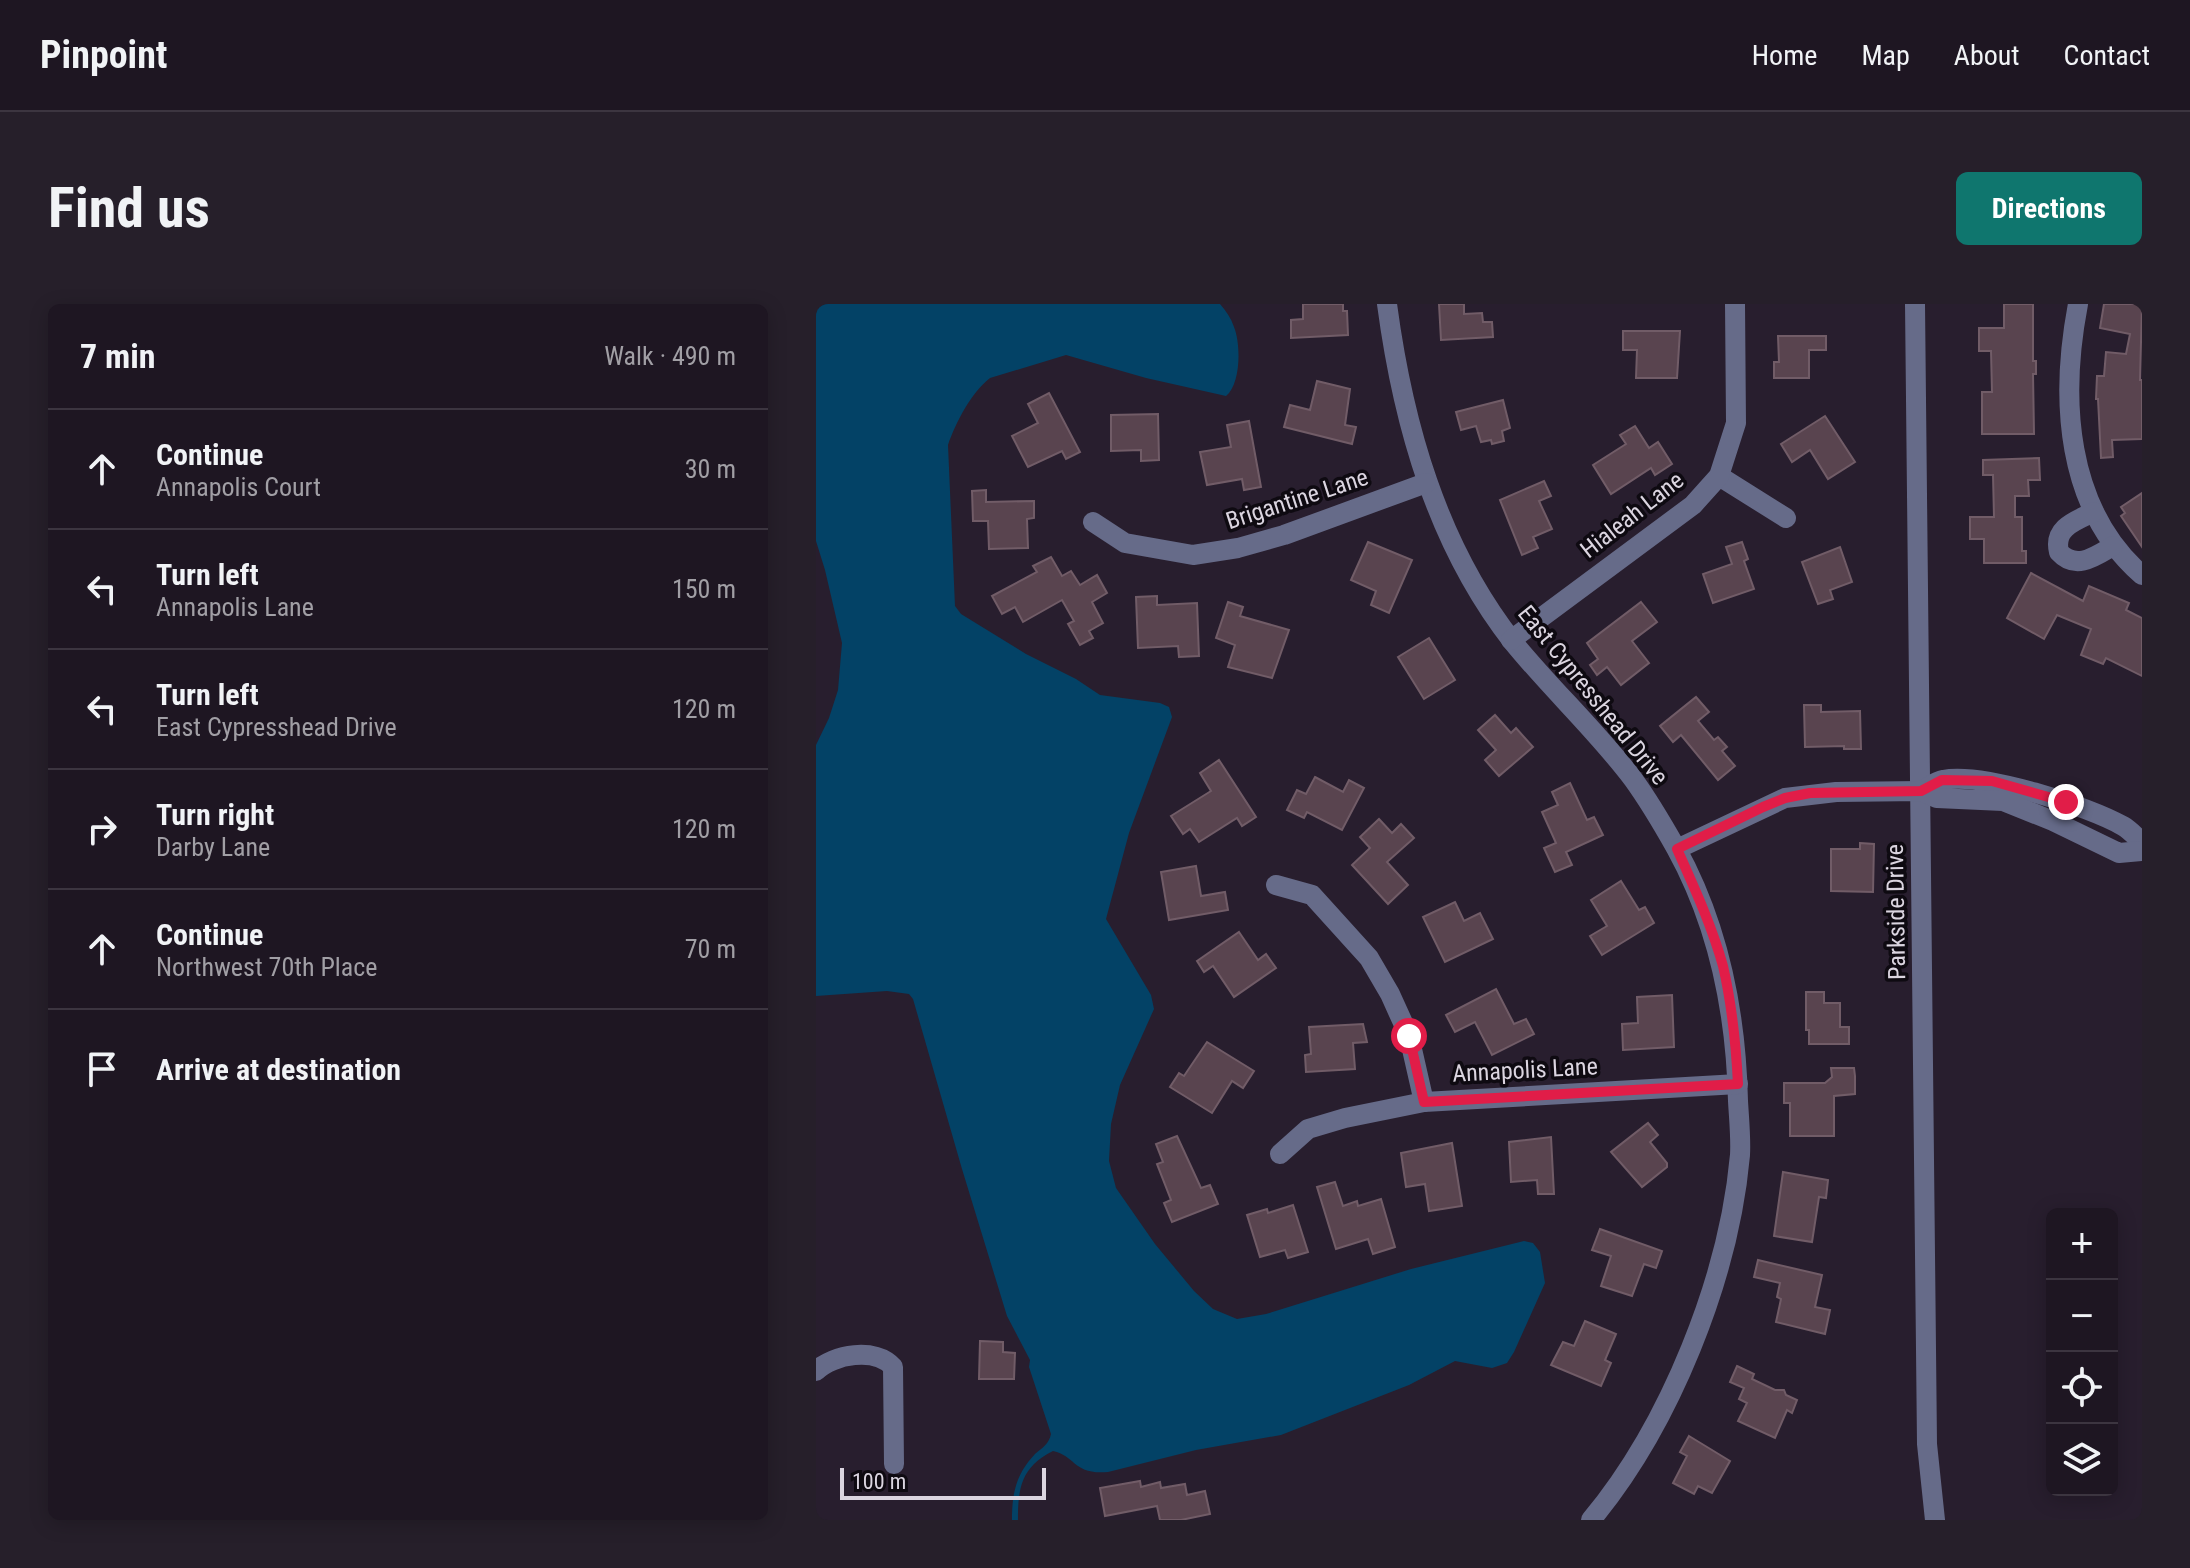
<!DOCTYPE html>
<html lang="en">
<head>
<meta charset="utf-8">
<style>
  :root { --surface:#1e1622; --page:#261f2a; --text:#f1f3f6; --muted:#a19fa5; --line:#3c3540; --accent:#0f766e }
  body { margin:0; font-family:"Roboto Condensed",sans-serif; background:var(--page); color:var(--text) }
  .controls { position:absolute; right:24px; bottom:24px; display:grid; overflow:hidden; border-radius:12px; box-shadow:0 4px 20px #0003 }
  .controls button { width:72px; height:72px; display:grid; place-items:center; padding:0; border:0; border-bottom:2px solid var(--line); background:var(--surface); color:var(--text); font:40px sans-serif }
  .scale { position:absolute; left:24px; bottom:20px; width:206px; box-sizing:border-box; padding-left:8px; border:4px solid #dbd5e0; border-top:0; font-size:22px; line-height:28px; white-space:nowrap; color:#dbd5e0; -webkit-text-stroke:6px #0e0a11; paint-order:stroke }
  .stop { position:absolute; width:24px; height:24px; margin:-18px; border:6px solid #e11d48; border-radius:50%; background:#fff }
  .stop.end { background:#e11d48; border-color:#fff; box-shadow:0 2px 8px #0008 }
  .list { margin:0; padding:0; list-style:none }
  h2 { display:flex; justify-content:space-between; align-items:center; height:104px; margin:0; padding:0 32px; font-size:34px }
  h2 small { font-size:26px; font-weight:400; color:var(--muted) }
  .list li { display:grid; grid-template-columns:52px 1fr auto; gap:24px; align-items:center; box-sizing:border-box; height:120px; padding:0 32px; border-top:2px solid var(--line) }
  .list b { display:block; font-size:30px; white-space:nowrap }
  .list p { margin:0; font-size:26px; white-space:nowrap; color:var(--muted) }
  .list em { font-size:26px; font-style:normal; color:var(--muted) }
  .icon { flex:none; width:44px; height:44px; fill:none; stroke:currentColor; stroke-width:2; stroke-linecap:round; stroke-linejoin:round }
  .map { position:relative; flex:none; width:1326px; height:1216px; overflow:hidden; border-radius:12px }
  header { display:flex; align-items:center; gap:48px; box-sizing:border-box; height:112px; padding:0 40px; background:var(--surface); border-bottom:2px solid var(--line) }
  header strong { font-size:38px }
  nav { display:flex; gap:44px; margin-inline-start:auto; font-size:28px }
  .intro { display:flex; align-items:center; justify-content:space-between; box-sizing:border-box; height:192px; padding:0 48px }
  h1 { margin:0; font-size:56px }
  .button { padding:20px 36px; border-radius:12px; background:var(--accent); color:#fff; font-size:28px; font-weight:700 }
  main { display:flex; gap:48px; padding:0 48px }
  aside { flex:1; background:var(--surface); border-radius:12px; box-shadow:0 4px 20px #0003 }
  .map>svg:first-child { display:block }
  .water { fill:#034266 }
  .building { fill:#59444f; stroke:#715c67; stroke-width:2 }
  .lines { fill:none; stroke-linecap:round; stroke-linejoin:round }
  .minor { stroke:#666b89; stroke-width:20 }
  .route { stroke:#e11d48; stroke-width:10 }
  .labels { text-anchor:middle; stroke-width:7; stroke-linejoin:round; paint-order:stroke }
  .street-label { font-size:24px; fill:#dbd5e0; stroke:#0e0a11 }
</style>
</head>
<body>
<header>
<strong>Pinpoint</strong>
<nav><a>Home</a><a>Map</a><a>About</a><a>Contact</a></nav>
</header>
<div class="intro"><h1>Find us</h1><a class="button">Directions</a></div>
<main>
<aside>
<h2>7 min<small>Walk · 490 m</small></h2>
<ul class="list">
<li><svg class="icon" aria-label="ahead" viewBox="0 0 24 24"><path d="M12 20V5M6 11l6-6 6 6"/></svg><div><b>Continue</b><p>Annapolis Court</p></div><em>30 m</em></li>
<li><svg class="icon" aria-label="left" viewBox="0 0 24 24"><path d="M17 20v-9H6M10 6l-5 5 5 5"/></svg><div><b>Turn left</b><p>Annapolis Lane</p></div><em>150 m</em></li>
<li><svg class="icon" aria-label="left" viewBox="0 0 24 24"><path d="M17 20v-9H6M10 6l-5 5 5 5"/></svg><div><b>Turn left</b><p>East Cypresshead Drive</p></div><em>120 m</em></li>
<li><svg class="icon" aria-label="right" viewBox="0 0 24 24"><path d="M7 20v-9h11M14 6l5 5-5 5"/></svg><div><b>Turn right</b><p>Darby Lane</p></div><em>120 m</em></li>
<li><svg class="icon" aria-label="ahead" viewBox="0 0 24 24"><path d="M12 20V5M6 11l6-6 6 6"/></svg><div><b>Continue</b><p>Northwest 70th Place</p></div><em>70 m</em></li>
<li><svg class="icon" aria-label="arrive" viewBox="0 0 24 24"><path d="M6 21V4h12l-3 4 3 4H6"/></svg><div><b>Arrive at destination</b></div></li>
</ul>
</aside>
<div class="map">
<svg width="1326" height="1216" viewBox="0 0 1326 1216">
  <rect width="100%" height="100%" fill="#281e2e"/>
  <path class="water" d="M0 0H404C410 7 415 14 418 23 425 40 425 80 410 92L330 74 250 51 174 74C155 89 140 118 132 141L139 302 145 310 210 350 260 375 284 391 344 399 353 403 356 413 313 529 290 615 335 691 338 705 304 781 295 820 293 857 300 884 339 940 378 987 397 1005 421 1015 450 1010 595 965 708 937 717 939 724 948 729 979 698 1048 691 1059 676 1064 639 1057 593 1081 465 1131 380 1146 292 1168C257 1171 260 1152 237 1147 205 1163 202 1184 202 1216H196C196 1189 200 1170 219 1150 226 1144 233 1140 235 1130L213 1063 214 1056 191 1012 146 865 97 695 93 690 71 687 0 692V441L13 414 22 386 26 339 9 266 0 237Z"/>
  <g class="building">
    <polygon points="487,0 527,0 527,7 531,7 532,31 475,34 475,16 487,15"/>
    <polygon points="623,0 648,0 648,10 666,9 667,18 676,18 677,33 625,36"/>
    <polygon points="1188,0 1217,0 1217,57 1220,57 1220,70 1217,70 1218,130 1166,130 1166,88 1176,88 1175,47 1163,47 1163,24 1188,24"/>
    <polygon points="1288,0 1326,0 1324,76 1326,76 1326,135 1296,136 1297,153 1285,154 1282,95 1280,95 1281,72 1288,72 1290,48 1310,50 1314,30 1284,24"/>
    <polygon points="807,27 864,27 861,74 820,74 821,46 807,46"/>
    <polygon points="962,32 1010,32 1010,46 993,46 993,74 958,74 958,58 963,58"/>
    <polygon points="501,77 534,85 529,121 540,123 536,140 468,123 474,101 494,106"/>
    <polygon points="233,89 264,148 250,155 246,147 212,163 196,132 222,119 212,100"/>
    <polygon points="687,96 694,124 686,127 688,137 676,140 675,136 665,138 660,122 645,126 640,108"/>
    <polygon points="342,110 343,156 325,157 325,146 295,147 295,111"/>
    <polygon points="1009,112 1039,158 1012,175 994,146 976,158 965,140"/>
    <polygon points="433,117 445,183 428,186 426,175 391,181 384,148 415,143 411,121"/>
    <polygon points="819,122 833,144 842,138 856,160 839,171 835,164 795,190 777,161 810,140 804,131"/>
    <polygon points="1223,154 1224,176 1212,176 1213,192 1199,192 1199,213 1206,213 1206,247 1210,247 1210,259 1168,259 1168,235 1154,235 1154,213 1178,213 1177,171 1167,171 1167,156"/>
    <polygon points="728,177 735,192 723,197 736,225 717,233 722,244 706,251 684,196"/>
    <polygon points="170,186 170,198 218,197 218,214 211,215 212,244 173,245 172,217 157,217 156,187"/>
    <polygon points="1326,189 1326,243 1305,212 1309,209 1305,203"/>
    <polygon points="552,238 596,256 573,309 555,301 560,287 535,276"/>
    <polygon points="926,238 932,255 928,257 938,285 897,299 887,270 916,260 910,243"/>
    <polygon points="1024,243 1036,278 1014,286 1017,295 1002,300 986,258"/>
    <polygon points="235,253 246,272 255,267 264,281 281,271 291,289 276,298 287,319 273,327 277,334 264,341 252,320 258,317 246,296 207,318 199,303 186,310 176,292 221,268 217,262"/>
    <polygon points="1215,269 1267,297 1273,282 1313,299 1310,306 1326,314 1326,372 1290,354 1287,360 1265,351 1275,325 1241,311 1228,335 1191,314"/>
    <polygon points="341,292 341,301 381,299 383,352 363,353 362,342 322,344 320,293"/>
    <polygon points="412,298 427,303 424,312 473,326 456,374 412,363 419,341 400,334"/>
    <polygon points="825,298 841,318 816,337 833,359 805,381 791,363 781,371 774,361 782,355 771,339"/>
    <polygon points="613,334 639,376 608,395 582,353"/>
    <polygon points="880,393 893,408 882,417 898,436 902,433 911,443 906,447 919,462 902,476 865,431 857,438 844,422"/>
    <polygon points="988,401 1005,401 1005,408 1044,407 1045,445 1028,445 1028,442 989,443"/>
    <polygon points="679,411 695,429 700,424 717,443 683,472 669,456 680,446 662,426"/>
    <polygon points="403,456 440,513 426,522 421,514 383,538 374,525 367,530 355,512 395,487 384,469"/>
    <polygon points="499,473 527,488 533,476 548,484 526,526 491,508 488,514 471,506 481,486 490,490"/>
    <polygon points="754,479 771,516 778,513 787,531 750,548 756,561 739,568 728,544 740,539 726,508 742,501 736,488"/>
    <polygon points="563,515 576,529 585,520 598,534 571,558 592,581 572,600 536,561 554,544 544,533"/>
    <polygon points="1044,539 1058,540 1057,588 1015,587 1015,545 1044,545"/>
    <polygon points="380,562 385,592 409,588 412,606 353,616 345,568"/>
    <polygon points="805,577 823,606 829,603 838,619 786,651 774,632 791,622 775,596"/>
    <polygon points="639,598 648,617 664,609 677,635 629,658 607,613"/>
    <polygon points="423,628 442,656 450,650 460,664 418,693 397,662 388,668 381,657"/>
    <polygon points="680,685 698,720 710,715 718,730 676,751 659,718 639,728 630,711"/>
    <polygon points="990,688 1008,688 1008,699 1024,699 1024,723 1033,723 1033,740 993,740 993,726 990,726"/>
    <polygon points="856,691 858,743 807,746 806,720 822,719 821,693"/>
    <polygon points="547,720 551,738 537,739 539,765 490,768 489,751 495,750 493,723"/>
    <polygon points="391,738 438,767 427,784 416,777 396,809 354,783 363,769 368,772"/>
    <polygon points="1015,764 1038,764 1039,772 1039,790 1018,792 1018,832 974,832 974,799 968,799 968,779 1009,779 1016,773"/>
    <polygon points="832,819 842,831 834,838 851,859 851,863 826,883 795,848"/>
    <polygon points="361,832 385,884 394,881 402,900 356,918 348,899 355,896 341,860 347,858 340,840"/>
    <polygon points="735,833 738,890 722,890 721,876 695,878 693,838"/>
    <polygon points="636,839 646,902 613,907 609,880 590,883 585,849"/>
    <polygon points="967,868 1012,876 1010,894 1003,893 996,938 958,932"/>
    <polygon points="519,878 527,902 541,897 542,902 565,895 579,943 557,950 552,935 520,945 501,883"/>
    <polygon points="477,901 492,948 472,954 469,946 444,953 431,911 451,905 452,909"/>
    <polygon points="784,925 846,947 840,964 828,960 816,992 785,982 795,952 776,946"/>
    <polygon points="942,956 1006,971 999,1003 1014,1006 1009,1030 960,1018 965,995 961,993 964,979 938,973"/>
    <polygon points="769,1017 800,1030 789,1056 795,1059 785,1082 735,1061 747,1038 758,1042"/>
    <polygon points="164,1037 187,1038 187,1048 199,1049 198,1075 163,1075"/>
    <polygon points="921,1062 938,1070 936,1075 959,1086 968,1086 970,1091 981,1096 976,1109 971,1106 959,1134 922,1117 931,1099 923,1095 928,1084 914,1078"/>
    <polygon points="873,1132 914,1157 896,1189 882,1182 878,1190 857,1179 871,1152 864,1148"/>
    <polygon points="324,1177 325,1183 344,1178 345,1184 369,1180 371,1191 389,1187 394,1210 365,1216 344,1216 341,1202 289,1212 284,1184"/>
  </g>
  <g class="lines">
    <g class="minor">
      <path d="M571 0C587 120 621 241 697 338 735 385 781 427 817 475 833 497 847 521 860 544 903 622 920 709 922 797 923 815 925 834 924 851 913 974 854 1121 775 1216"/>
      <polyline points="1099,0 1111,1140 1119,1216"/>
      <path d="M1262 0C1244 94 1249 204 1326 271"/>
      <polyline points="903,172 970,214"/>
      <path d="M1278 208C1259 217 1237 224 1243 248 1260 267 1280 252 1297 242"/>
      <polyline points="277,218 309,239 377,251 422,244 468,231 610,179"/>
      <polyline points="695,336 877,201 903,172 920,119 919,0"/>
      <path d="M1105 487C1111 484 1120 477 1127 476 1166 468 1272 502 1307 522 1314 526 1320 533 1326 538"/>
      <polyline points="861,545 969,494 1020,488 1105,487 1121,494 1187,497 1237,517 1303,549 1326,547"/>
      <polyline points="460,581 496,591 553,654 574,690 593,732 608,798"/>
      <polyline points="464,850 492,825 529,814 608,798 922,780"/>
      <path d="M0 1067C17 1050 60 1043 77 1063L78 1160"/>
    </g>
  </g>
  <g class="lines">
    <path class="route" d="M593 732 608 798 922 780C920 740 916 701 907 662 896 622 878 583 861 545L947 503 969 494 994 489 1105 487 1126 476 1176 477 1250 498"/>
  </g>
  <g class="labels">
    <g class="street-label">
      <text transform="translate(481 195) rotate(-18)" y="8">Brigantine Lane</text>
      <text transform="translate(816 211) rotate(-38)" y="8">Hialeah Lane</text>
      <text transform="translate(777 391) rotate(51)" y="8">East Cypresshead Drive</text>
      <text transform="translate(1080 608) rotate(-91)" y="8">Parkside Drive</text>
      <text transform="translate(709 766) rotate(-3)" y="8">Annapolis Lane</text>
    </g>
  </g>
</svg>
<div class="controls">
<button>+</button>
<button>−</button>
<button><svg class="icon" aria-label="locate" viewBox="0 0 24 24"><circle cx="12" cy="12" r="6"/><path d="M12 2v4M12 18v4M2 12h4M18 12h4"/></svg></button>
<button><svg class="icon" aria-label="layers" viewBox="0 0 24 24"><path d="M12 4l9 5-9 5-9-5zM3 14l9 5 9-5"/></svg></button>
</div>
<div class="scale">100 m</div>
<div class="stop" style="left:593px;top:732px"></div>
<div class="stop end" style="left:1250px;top:498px"></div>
</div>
</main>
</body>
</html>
